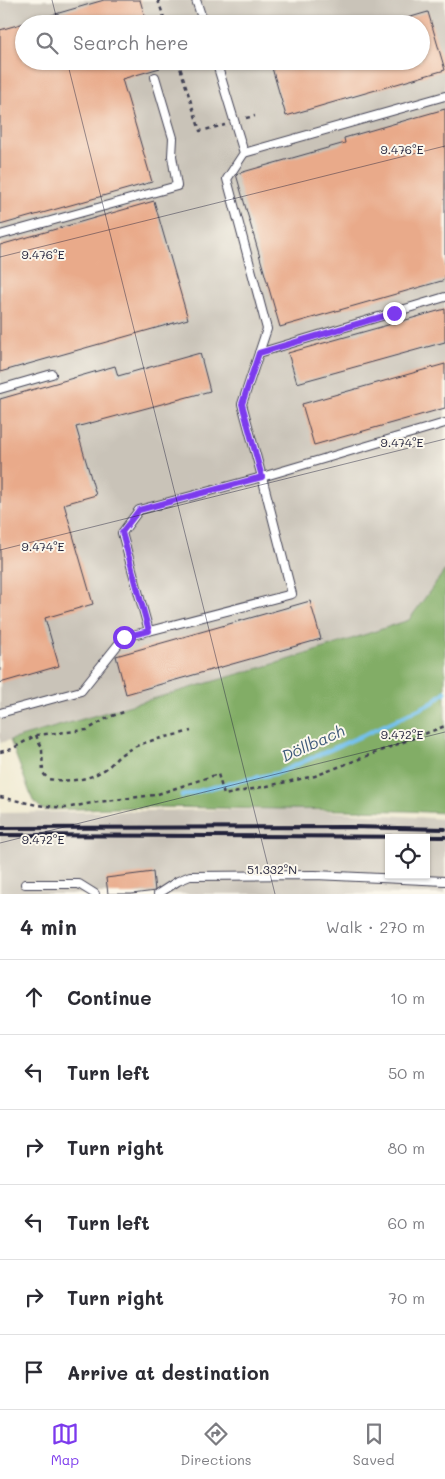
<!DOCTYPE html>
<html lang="en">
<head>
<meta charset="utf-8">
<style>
  :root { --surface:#fff; --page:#f7f7f7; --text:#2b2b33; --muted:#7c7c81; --line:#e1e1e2; --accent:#7c3aed }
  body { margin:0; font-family:Mali,sans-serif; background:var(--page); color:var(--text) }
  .controls { position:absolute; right:15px; bottom:15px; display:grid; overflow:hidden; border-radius:0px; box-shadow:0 1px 4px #0004 }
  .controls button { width:45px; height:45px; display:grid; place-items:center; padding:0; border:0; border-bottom:1px solid var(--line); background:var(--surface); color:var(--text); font:25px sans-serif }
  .stop { position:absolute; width:15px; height:15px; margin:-11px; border:4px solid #7c3aed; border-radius:50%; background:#fff }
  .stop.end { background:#7c3aed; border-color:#fff; box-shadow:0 1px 5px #0008 }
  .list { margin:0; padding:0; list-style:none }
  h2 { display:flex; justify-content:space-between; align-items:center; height:65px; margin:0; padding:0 20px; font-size:21px }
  h2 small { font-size:16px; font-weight:400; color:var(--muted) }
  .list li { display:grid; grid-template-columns:32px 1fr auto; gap:15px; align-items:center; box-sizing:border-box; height:75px; padding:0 20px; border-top:1px solid var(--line) }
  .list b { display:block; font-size:19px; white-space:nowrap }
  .list em { font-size:16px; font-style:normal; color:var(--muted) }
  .icon { flex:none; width:28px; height:28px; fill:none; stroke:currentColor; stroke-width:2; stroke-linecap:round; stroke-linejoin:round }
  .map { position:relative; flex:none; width:445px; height:894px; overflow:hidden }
  .search { position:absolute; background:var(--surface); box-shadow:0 1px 4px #0004; left:15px; right:15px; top:15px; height:55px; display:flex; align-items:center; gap:12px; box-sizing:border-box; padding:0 18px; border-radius:28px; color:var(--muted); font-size:19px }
  .sheet { height:515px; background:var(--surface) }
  nav { display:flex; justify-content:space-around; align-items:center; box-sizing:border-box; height:70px; border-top:1px solid var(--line); background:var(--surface); font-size:14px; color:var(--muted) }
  nav a { display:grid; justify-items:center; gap:2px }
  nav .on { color:var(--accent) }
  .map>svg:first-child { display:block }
  .industrial { fill:#c9c3b8; fill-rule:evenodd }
  .forest { fill:#82ad66; stroke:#526850 }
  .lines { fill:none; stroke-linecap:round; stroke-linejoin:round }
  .stream { stroke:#73c1ee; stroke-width:4.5 }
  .building { fill:#e9aa8a }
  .service-casing { stroke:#414052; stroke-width:10 }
  .path { stroke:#414052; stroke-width:2.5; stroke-dasharray:4 4; stroke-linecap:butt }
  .service { stroke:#fff; stroke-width:8 }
  .rail { stroke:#22223b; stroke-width:4 }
  .route { stroke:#7c3aed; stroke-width:6 }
  .ticks { fill:none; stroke:#22223b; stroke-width:1; stroke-opacity:0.45 }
  .labels { text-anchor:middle; stroke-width:4; stroke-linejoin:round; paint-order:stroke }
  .water-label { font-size:16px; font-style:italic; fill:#3e5a7a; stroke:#fbf7ec }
  .ticks-label { font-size:12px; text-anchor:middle; fill:#22223b; stroke:#fbf7ec; stroke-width:4; stroke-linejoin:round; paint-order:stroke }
</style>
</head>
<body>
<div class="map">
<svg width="445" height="894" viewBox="0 0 445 894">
  <rect width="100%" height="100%" fill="#fbf7ec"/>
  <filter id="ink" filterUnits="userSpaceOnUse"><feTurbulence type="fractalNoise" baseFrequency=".02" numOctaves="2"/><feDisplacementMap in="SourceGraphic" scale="10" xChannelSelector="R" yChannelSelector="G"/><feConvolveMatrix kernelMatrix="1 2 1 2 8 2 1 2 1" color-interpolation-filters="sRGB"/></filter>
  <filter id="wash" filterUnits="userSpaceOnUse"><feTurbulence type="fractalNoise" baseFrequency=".0096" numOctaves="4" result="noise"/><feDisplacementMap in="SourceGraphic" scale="20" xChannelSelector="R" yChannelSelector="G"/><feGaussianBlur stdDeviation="1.12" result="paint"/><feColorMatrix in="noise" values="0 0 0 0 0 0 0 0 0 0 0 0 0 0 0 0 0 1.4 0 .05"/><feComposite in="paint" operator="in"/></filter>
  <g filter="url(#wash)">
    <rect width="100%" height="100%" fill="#f0ead1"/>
    <g class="industrial">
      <path d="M0 0H445V573L409 620 291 659 0 743ZM24 24H421V61H24Z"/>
      <path d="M294 809 445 819V894H0V813ZM389 838H426V875H389Z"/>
    </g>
    <polygon class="forest" points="445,570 445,813 406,811 152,807 43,810 33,801 10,740 291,659 409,620"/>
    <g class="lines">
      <polyline class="stream" points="182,796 221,785 278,773 368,733 432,703 445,692"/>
    </g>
    <g id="blocks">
      <g class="building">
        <polygon points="104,0 140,0 147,24 24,24 24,61 158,61 160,68 122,79 152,182 0,225 0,30"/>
        <polygon points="428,12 445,70 286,116 270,61 421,61 421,24 390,23"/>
        <polygon points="445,109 445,280 280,327 236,174 345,143 344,138"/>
        <polygon points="154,201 188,319 0,372 0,245"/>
        <polygon points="445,309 445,342 297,383 288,353"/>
        <polygon points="200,353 210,391 76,427 96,495 64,504 93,604 45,618 59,666 0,683 0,399 115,366 118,376"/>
        <polygon points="445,364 445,408 314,445 302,404"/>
        <polygon points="310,601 321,639 126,694 116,656"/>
        <polygon points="153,872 155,891 132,894 108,894 106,878"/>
      </g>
    </g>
  </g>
  <g filter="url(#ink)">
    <use href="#blocks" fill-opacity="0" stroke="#414052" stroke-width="1"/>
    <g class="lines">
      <defs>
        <g id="service">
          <polyline points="196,0 204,24"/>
          <polyline points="244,153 445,96"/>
          <polyline points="0,235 177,186 172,156 173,138 155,77"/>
          <polyline points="259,353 445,297"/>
          <polyline points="0,389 52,374"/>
          <polyline points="149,631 292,594 262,477 445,423"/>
          <polyline points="0,713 81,691 124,637 149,631 122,533 139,510 262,477 242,404 267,329 227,179 244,153 216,61"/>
          <polyline points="25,884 79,884 95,894"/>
          <polyline points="158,894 178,881 190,876 315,875 445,881"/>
        </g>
      </defs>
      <use href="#service" class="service-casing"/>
      <g class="path">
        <polyline points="158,0 166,24"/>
        <polyline points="178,61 200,131 225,125"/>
        <polyline points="246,118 255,116"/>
        <path d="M36 735 42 750 43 773 48 779C70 782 88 781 107 768 113 763 118 756 125 752 144 740 169 737 191 731"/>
        <polyline points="0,752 12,749 36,735 87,730 109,717 124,712"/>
        <polyline points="0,797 37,805 65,808 98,802 155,795 218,774 224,795 315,776 445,726"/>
      </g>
      <use href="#service" class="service"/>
      <g class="rail">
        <polyline points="0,828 350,827 445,829"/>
        <polyline points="0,835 445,837"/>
      </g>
    </g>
  </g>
  <g class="lines" filter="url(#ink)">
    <polyline class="route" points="124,637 149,631 122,532 139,510 262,477 242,404 259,353 394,313"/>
  </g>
  <path class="ticks" d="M52 0 58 24M67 61 275 894M0 257 445 146M0 550 445 439M0 843 445 732"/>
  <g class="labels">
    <g class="water-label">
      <text transform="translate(313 743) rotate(-24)" y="6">Döllbach</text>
    </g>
  </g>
  <g class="ticks-label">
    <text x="402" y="154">9.476°E</text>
    <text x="43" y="259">9.476°E</text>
    <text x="402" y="447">9.474°E</text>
    <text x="43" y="551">9.474°E</text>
    <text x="402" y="739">9.472°E</text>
    <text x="43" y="844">9.472°E</text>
    <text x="272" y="874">51.332°N</text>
  </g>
</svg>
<div class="controls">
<button><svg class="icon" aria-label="locate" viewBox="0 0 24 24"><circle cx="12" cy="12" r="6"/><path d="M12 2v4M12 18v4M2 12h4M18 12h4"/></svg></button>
</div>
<div class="stop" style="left:124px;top:637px"></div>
<div class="stop end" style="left:394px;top:313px"></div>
<div class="search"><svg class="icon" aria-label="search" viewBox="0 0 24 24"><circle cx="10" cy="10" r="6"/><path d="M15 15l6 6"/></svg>Search here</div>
</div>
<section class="sheet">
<h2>4 min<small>Walk · 270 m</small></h2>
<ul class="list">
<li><svg class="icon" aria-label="ahead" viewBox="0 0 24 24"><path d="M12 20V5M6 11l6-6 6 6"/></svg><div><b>Continue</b></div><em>10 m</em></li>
<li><svg class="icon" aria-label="left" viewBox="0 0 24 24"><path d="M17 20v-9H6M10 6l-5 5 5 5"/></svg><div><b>Turn left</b></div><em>50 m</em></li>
<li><svg class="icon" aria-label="right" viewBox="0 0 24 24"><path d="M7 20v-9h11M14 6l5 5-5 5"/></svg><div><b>Turn right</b></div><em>80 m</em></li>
<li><svg class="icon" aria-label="left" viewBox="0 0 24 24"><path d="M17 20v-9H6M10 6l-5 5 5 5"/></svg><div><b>Turn left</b></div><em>60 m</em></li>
<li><svg class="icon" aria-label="right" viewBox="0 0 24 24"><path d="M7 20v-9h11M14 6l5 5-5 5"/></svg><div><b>Turn right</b></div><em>70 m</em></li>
<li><svg class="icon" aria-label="arrive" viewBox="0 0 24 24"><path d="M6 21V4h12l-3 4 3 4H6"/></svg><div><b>Arrive at destination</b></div></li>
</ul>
</section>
<nav>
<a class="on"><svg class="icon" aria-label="map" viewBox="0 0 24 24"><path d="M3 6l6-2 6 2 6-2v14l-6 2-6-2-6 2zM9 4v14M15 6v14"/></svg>Map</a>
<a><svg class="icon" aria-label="directions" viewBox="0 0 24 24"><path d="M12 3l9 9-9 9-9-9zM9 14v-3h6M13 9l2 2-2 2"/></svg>Directions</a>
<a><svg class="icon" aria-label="saved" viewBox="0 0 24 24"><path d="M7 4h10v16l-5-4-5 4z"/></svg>Saved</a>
</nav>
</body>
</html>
